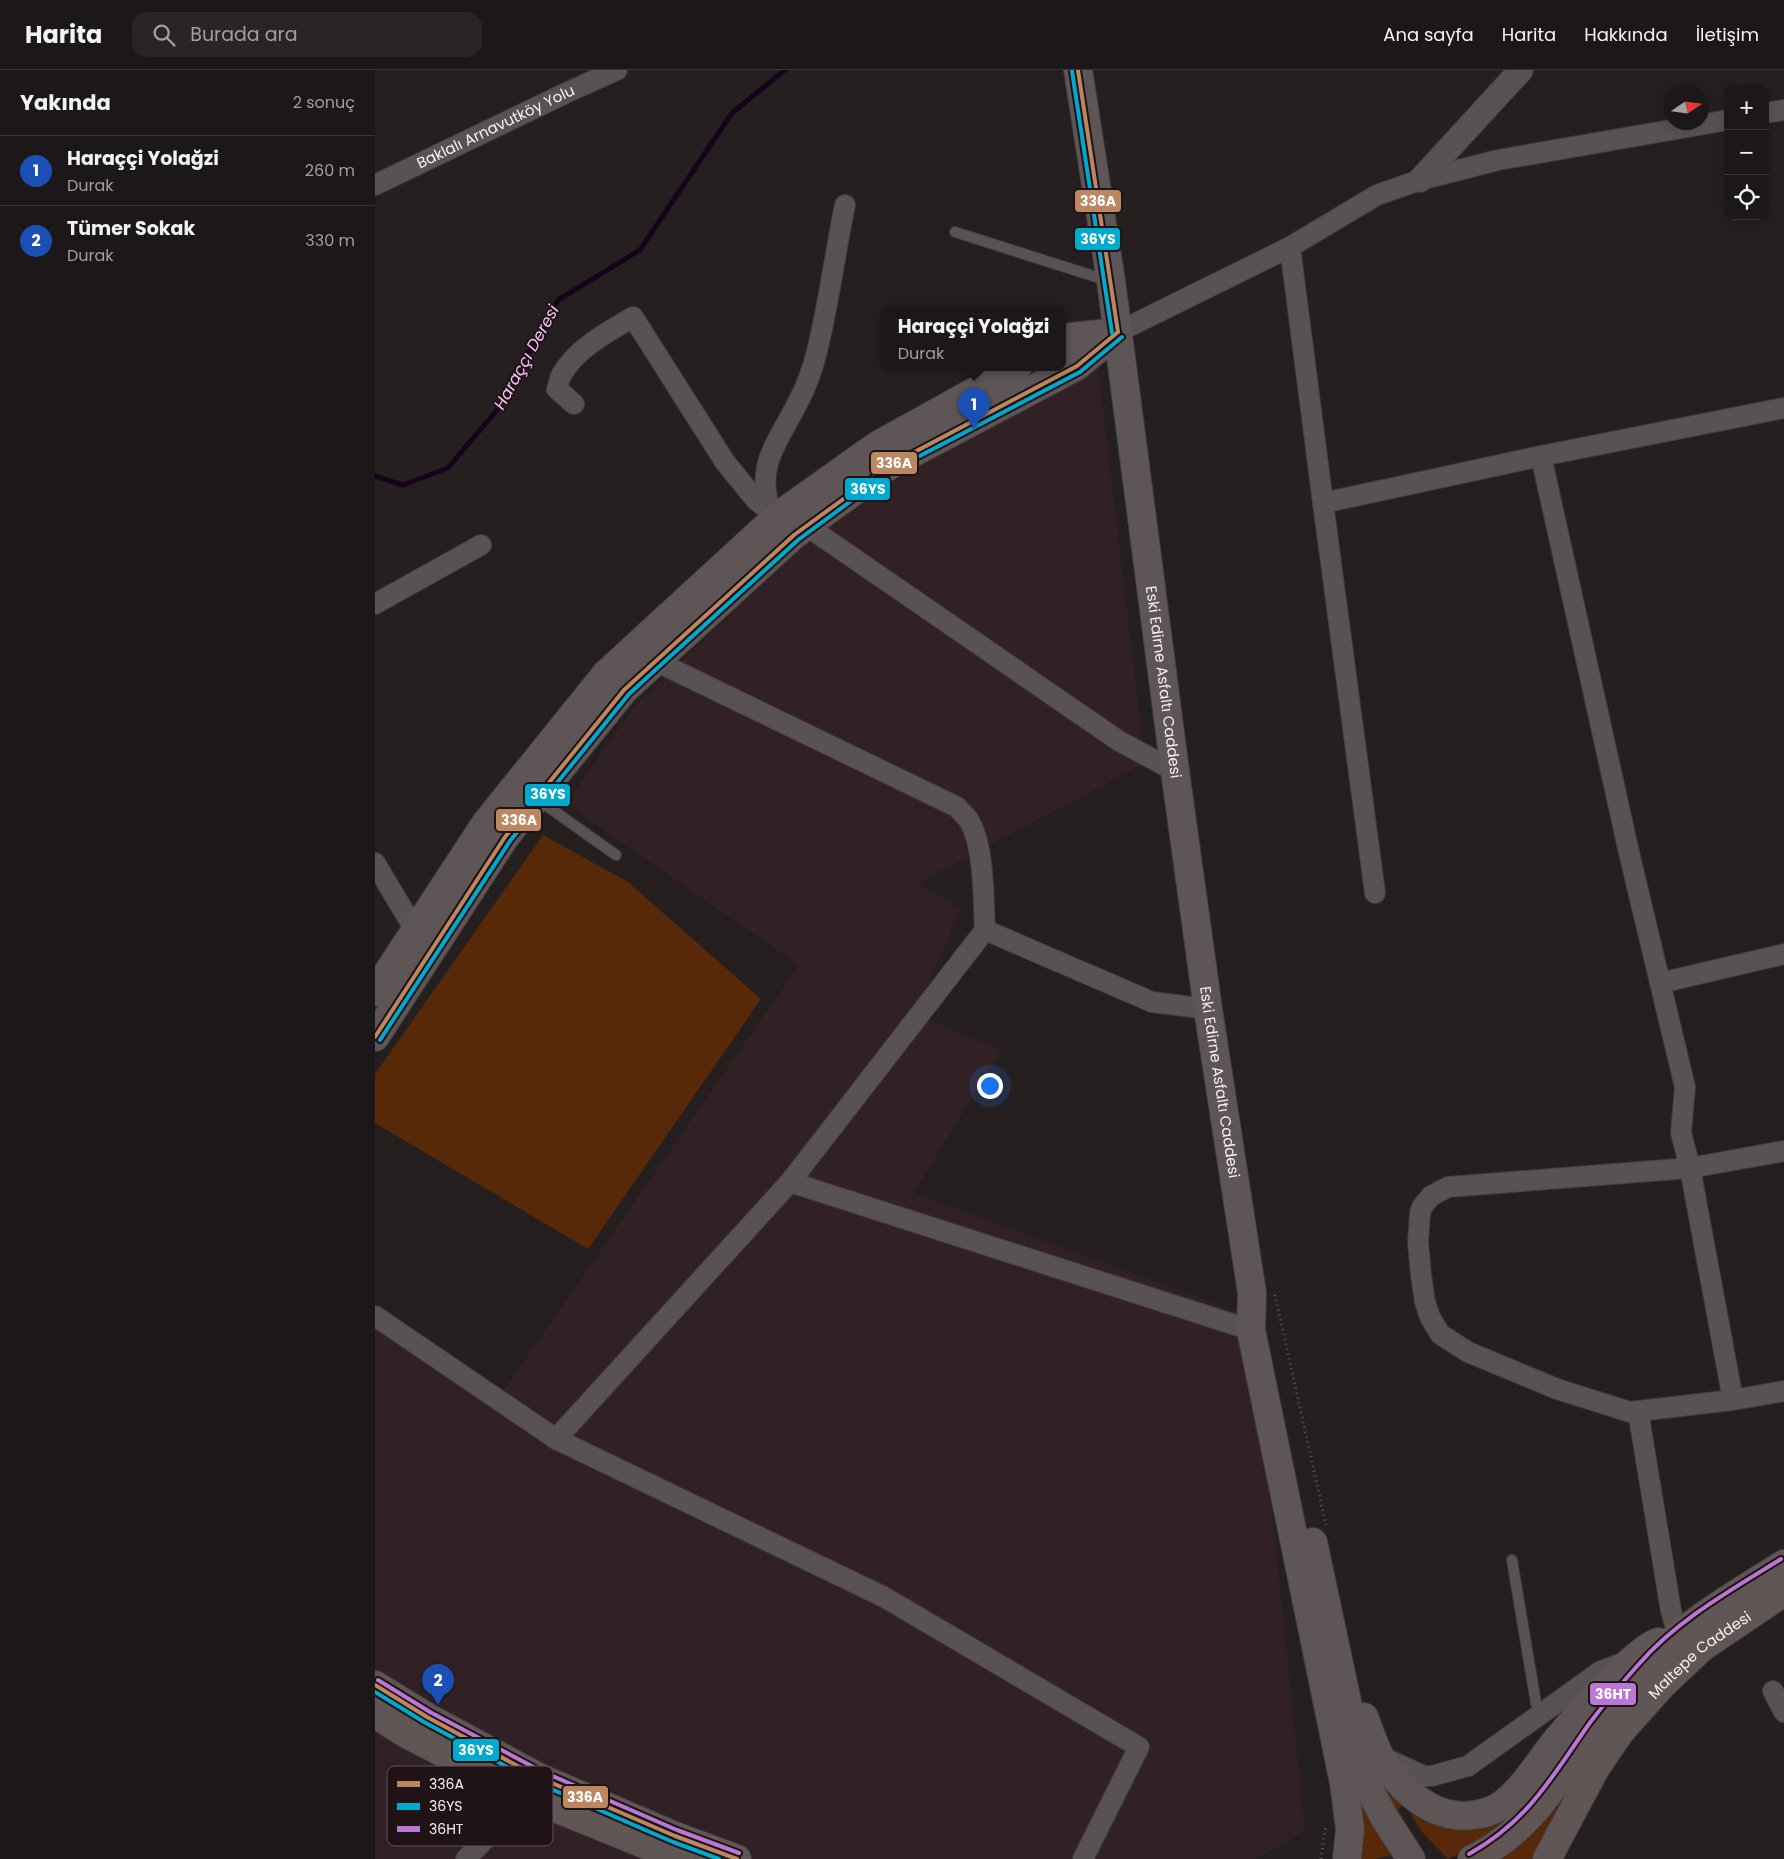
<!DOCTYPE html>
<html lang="tr">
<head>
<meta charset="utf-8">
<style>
  :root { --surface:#1c1718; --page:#292425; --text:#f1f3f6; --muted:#a09fa2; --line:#3a3637; --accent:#db2777 }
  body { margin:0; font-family:Poppins,sans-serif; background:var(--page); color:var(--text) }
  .controls { position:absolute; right:15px; top:15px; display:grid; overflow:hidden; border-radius:10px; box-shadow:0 2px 12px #0003 }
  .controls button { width:45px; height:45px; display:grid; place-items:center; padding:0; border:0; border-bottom:1px solid var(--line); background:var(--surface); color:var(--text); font:25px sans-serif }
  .compass { position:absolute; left:1289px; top:15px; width:45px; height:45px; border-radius:50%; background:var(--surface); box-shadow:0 2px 12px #0003; rotate:77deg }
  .you { position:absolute; left:614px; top:1015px; width:18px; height:18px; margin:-12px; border:4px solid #fff; border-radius:50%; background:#1a73e8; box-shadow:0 0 0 8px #1a73e833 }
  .badge { display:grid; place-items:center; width:32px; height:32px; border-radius:50%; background:var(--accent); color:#fff; font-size:16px; font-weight:700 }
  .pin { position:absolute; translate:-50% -41px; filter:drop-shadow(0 1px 2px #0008) }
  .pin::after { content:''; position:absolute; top:26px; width:18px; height:15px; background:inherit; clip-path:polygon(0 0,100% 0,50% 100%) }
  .popup { position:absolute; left:506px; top:236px; width:185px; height:65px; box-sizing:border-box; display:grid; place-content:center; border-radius:10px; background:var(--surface); filter:drop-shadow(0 1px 4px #0005); font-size:16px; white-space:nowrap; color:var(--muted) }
  .popup b { font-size:19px; color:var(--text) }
  .popup::after { content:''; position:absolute; left:50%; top:100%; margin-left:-10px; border:10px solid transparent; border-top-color:var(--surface) }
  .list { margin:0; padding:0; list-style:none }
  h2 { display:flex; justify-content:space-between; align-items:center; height:65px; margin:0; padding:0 20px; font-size:21px }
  h2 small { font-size:16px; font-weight:400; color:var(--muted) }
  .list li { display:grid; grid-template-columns:32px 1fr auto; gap:15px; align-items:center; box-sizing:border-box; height:70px; padding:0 20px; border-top:1px solid var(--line) }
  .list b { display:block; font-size:19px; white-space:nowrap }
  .list p { margin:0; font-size:16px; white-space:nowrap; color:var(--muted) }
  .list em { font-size:16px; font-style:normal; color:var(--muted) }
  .icon { flex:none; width:28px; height:28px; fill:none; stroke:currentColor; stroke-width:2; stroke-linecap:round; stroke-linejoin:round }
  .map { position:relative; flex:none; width:1409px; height:1789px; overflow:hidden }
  header { display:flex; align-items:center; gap:30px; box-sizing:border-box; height:70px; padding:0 25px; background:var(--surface); border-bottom:1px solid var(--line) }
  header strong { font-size:24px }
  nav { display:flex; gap:28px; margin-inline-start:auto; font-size:18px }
  .search { width:350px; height:45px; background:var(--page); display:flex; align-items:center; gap:12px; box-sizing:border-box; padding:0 18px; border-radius:15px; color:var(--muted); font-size:19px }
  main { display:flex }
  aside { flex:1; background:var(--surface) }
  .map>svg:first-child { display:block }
  .built { fill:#322124 }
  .green { fill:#582908 }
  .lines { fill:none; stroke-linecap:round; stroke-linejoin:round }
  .stream { stroke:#17031b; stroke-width:5 }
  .service-casing { stroke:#403b3c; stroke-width:12 }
  .minor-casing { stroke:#403b3c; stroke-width:22 }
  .tertiary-casing { stroke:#403b3c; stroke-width:26 }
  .secondary-casing { stroke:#403b3c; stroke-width:30 }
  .primary-casing { stroke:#403b3c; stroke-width:30 }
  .path { stroke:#5b5657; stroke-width:3; stroke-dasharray:1 4; stroke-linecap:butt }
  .service { stroke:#585253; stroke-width:10 }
  .minor { stroke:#585253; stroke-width:20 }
  .tertiary { stroke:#585253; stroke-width:24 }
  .secondary { stroke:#5d5556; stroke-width:28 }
  .primary { stroke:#605656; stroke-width:28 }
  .bus-1-casing { stroke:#1f1315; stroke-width:8 }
  .bus-2-casing { stroke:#1f1315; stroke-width:8 }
  .bus-3-casing { stroke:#1f1315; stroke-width:8 }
  .bus-1 { stroke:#bb8660; stroke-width:4 }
  .bus-2 { stroke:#00a9ce; stroke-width:4 }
  .bus-3 { stroke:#ba77d6; stroke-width:4 }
  .labels { text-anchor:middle; stroke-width:4; stroke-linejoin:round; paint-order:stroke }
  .street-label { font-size:15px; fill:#f9eff1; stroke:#1f1315 }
  .water-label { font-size:16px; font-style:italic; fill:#f7c4fb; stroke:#1f1315 }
  .key { fill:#1f1315; stroke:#605557; stroke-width:1 }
  .key-label { font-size:14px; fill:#f9eff1 }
  .line-badge { stroke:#1f1315; stroke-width:2 }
  .badge-label { font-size:14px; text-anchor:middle; font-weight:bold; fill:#fff }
</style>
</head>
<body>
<header>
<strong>Harita</strong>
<div class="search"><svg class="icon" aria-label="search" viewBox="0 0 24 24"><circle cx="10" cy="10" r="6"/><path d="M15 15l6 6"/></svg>Burada ara</div>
<nav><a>Ana sayfa</a><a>Harita</a><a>Hakkında</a><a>İletişim</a></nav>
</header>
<main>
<aside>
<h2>Yakında<small>2 sonuç</small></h2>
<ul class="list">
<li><span class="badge" style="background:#1a4fb4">1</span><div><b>Haraççi Yolağzi</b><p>Durak</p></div><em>260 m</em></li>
<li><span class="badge" style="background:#1a4fb4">2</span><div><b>Tümer Sokak</b><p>Durak</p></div><em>330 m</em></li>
</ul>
</aside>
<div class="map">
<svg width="1409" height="1789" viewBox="0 0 1409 1789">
  <rect width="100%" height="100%" fill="#251f20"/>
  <polygon class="built" points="723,296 770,693 543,813 586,839 540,944 626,980 539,1123 874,1246 886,1328 930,1761 881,1789 0,1789 0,1258 120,1333 424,895 191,734 260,635 430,475 524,408"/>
  <g class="green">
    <polygon points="168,765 253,812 386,929 213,1179 0,1053 0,1004"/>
    <polygon points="978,1686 1022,1784 1000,1789 982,1789"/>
    <polygon points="1002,1707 1030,1727 1027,1736 1019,1744"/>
    <polygon points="1167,1718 1107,1772 1073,1789 1047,1762 1036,1745 1041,1736 1055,1745"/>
    <polygon points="1176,1735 1186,1742 1159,1789 1113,1789"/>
  </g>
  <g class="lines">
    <polyline class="stream" points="0,406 28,415 73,398 122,340 183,230 265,180 357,43 410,0"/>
    <defs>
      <g id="service">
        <polyline points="580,162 734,211"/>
        <polyline points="162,729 241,785"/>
        <polyline points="1137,1490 1161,1633 1165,1645"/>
      </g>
      <g id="minor">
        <polyline points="1390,43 1409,40"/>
        <path id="s1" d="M0 115 193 22 242 0"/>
        <polyline points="915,177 948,433 1000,823"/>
        <polyline points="743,262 915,177 1002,125 1045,110 1123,90 1353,50"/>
        <path d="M199 334 182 319C184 314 184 308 187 304 202 278 233 262 258 247L350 392 381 430 396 442 410 441 744 671 800 701"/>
        <polyline points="1166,386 1255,787 1310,1017 1306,1063 1315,1098 1358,1330"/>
        <polyline points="948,433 1166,386 1409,338"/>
        <path d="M396 442C379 395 404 371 423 332 431 317 438 298 442 281 454 233 460 183 470 135"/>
        <polyline points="0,534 106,475"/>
        <path d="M270 586 582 737C585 741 590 745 593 749 610 775 608 829 610 860"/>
        <polyline points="0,793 40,860 50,867"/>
        <polyline points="1285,913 1409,884"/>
        <polyline points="1409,1081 1315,1098 1073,1117 1056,1126 1047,1137 1045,1144 1043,1172 1046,1205 1050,1232 1055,1247 1065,1264 1093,1282 1182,1319 1255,1342 1358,1330 1409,1321"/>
        <polyline points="415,1112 876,1260"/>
        <polyline points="0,1246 181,1369 509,1527 764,1677 708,1789"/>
        <polyline points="1263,1341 1296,1541 1303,1565"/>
        <polyline points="181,1369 415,1112 610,860 777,932 833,939"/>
        <polyline points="1398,1621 1409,1642"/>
        <polyline points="1005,1686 1049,1706 1057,1706 1093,1696 1226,1601 1250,1592"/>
        <polyline points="91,1789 151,1726 158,1715"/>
      </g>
      <polyline id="tertiary" points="1045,110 1146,0"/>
      <g id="secondary">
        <path id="s2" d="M703 0 736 211 800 701 833 939 877 1223 876 1260 969 1713 975 1759 972 1789"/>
        <polyline points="688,272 696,267 743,262"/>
        <polyline points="0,922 111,753 231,604 403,446 503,375 642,298"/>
        <polyline points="0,967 130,767 249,620 419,465 431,456 515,395 702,296 743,262"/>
        <polyline points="938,1472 984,1688 994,1719 1009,1747 1036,1789"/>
        <path d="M989 1647C994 1659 998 1673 1004 1685 1016 1707 1038 1730 1061 1740 1085 1750 1116 1747 1135 1728 1153 1712 1165 1691 1180 1672 1199 1649 1258 1581 1283 1572"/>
      </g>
      <g id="primary">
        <polyline points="0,1615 52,1647 163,1707 300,1766 362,1789"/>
        <polyline points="0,1644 30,1663 151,1726 306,1789"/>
        <path d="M1097 1789C1155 1762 1185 1707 1220 1657 1229 1645 1240 1633 1249 1622 1257 1612 1265 1601 1274 1592 1313 1552 1361 1524 1409 1494"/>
        <path id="s3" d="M1172 1789 1220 1699 1245 1662 1288 1614 1326 1578 1409 1522"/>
      </g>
    </defs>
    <use href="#service" class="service-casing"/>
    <use href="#minor" class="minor-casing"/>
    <use href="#tertiary" class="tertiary-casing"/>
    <use href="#secondary" class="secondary-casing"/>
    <use href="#primary" class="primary-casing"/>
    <g class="path">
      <polyline points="900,1225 951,1455"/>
      <polyline points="946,1789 951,1755"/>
    </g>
    <use href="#service" class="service"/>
    <use href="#minor" class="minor"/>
    <use href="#tertiary" class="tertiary"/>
    <use href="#secondary" class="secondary"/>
    <use href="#primary" class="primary"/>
    <defs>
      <g id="bus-1">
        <polyline points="703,0 743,262"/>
        <polyline points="0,967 130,767 249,620 419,465 515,395 702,296 743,262"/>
        <polyline points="0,1615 52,1647 163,1707 300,1766 362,1789"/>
      </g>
      <g id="bus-2">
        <polyline points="697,1 737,263"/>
        <polyline points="5,970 135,771 254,624 423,470 518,400 705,302 747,267"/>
        <polyline points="0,1622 49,1652 160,1712 298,1772 344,1789"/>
      </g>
      <g id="bus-3">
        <polyline points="3,1610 55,1642 166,1701 302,1760 364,1783"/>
        <path d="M1094 1784C1154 1750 1176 1708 1214 1654 1229 1634 1246 1614 1263 1595 1302 1550 1356 1520 1406 1489"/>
      </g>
    </defs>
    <use href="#bus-1" class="bus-1-casing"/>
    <use href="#bus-2" class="bus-2-casing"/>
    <use href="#bus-3" class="bus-3-casing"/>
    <use href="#bus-1" class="bus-1"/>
    <use href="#bus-2" class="bus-2"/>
    <use href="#bus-3" class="bus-3"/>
  </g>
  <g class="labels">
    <g class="street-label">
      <text dy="5" stroke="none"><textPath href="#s1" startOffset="134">Baklalı Arnavutköy Yolu</textPath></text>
      <text dy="5" stroke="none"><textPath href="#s2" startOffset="618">Eski Edirne Asfaltı Caddesi</textPath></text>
      <text dy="5" stroke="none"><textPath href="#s2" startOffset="1022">Eski Edirne Asfaltı Caddesi</textPath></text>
      <text dy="5" stroke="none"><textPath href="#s3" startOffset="258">Maltepe Caddesi</textPath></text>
    </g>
    <g class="water-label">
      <text transform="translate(151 287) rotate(-61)" y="6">Haraççı Deresi</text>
    </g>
  </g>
  <rect x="12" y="1696" width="166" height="80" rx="8" class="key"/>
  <rect x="22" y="1711" width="23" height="6" fill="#bb8660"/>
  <rect x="22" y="1733" width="23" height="7" fill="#00a9ce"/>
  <rect x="22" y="1756" width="23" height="6" fill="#ba77d6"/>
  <g class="key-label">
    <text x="54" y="1719">336A</text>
    <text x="54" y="1741">36YS</text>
    <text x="54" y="1764">36HT</text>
  </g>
  <g class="line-badge">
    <rect x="699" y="119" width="48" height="24" rx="5" fill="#bb8660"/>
    <rect x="699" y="157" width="47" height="24" rx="5" fill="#00a9ce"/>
    <rect x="495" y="381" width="48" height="24" rx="5" fill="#bb8660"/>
    <rect x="469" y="407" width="47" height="24" rx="5" fill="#00a9ce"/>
    <rect x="149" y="713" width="47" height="24" rx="5" fill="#00a9ce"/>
    <rect x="120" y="738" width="47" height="24" rx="5" fill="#bb8660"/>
    <rect x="1214" y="1612" width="48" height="24" rx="5" fill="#ba77d6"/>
    <rect x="77" y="1668" width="48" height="24" rx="5" fill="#00a9ce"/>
    <rect x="187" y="1715" width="47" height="24" rx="5" fill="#bb8660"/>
  </g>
  <g class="badge-label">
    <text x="723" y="136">336A</text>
    <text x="723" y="174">36YS</text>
    <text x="519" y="398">336A</text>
    <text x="493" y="424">36YS</text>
    <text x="173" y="729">36YS</text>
    <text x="144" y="755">336A</text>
    <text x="1238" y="1629">36HT</text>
    <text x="101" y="1685">36YS</text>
    <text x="210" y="1732">336A</text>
  </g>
</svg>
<div class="controls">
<button>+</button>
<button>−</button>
<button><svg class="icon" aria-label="locate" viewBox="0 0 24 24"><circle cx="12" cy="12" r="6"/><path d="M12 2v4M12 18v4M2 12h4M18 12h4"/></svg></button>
</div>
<svg class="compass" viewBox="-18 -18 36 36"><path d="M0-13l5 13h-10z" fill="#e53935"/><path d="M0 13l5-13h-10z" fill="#a09fa2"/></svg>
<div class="you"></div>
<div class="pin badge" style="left:599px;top:359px;background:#1a4fb4">1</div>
<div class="popup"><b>Haraççi Yolağzi</b>Durak</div>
<div class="pin badge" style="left:63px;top:1635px;background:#1a4fb4">2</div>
</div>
</main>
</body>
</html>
